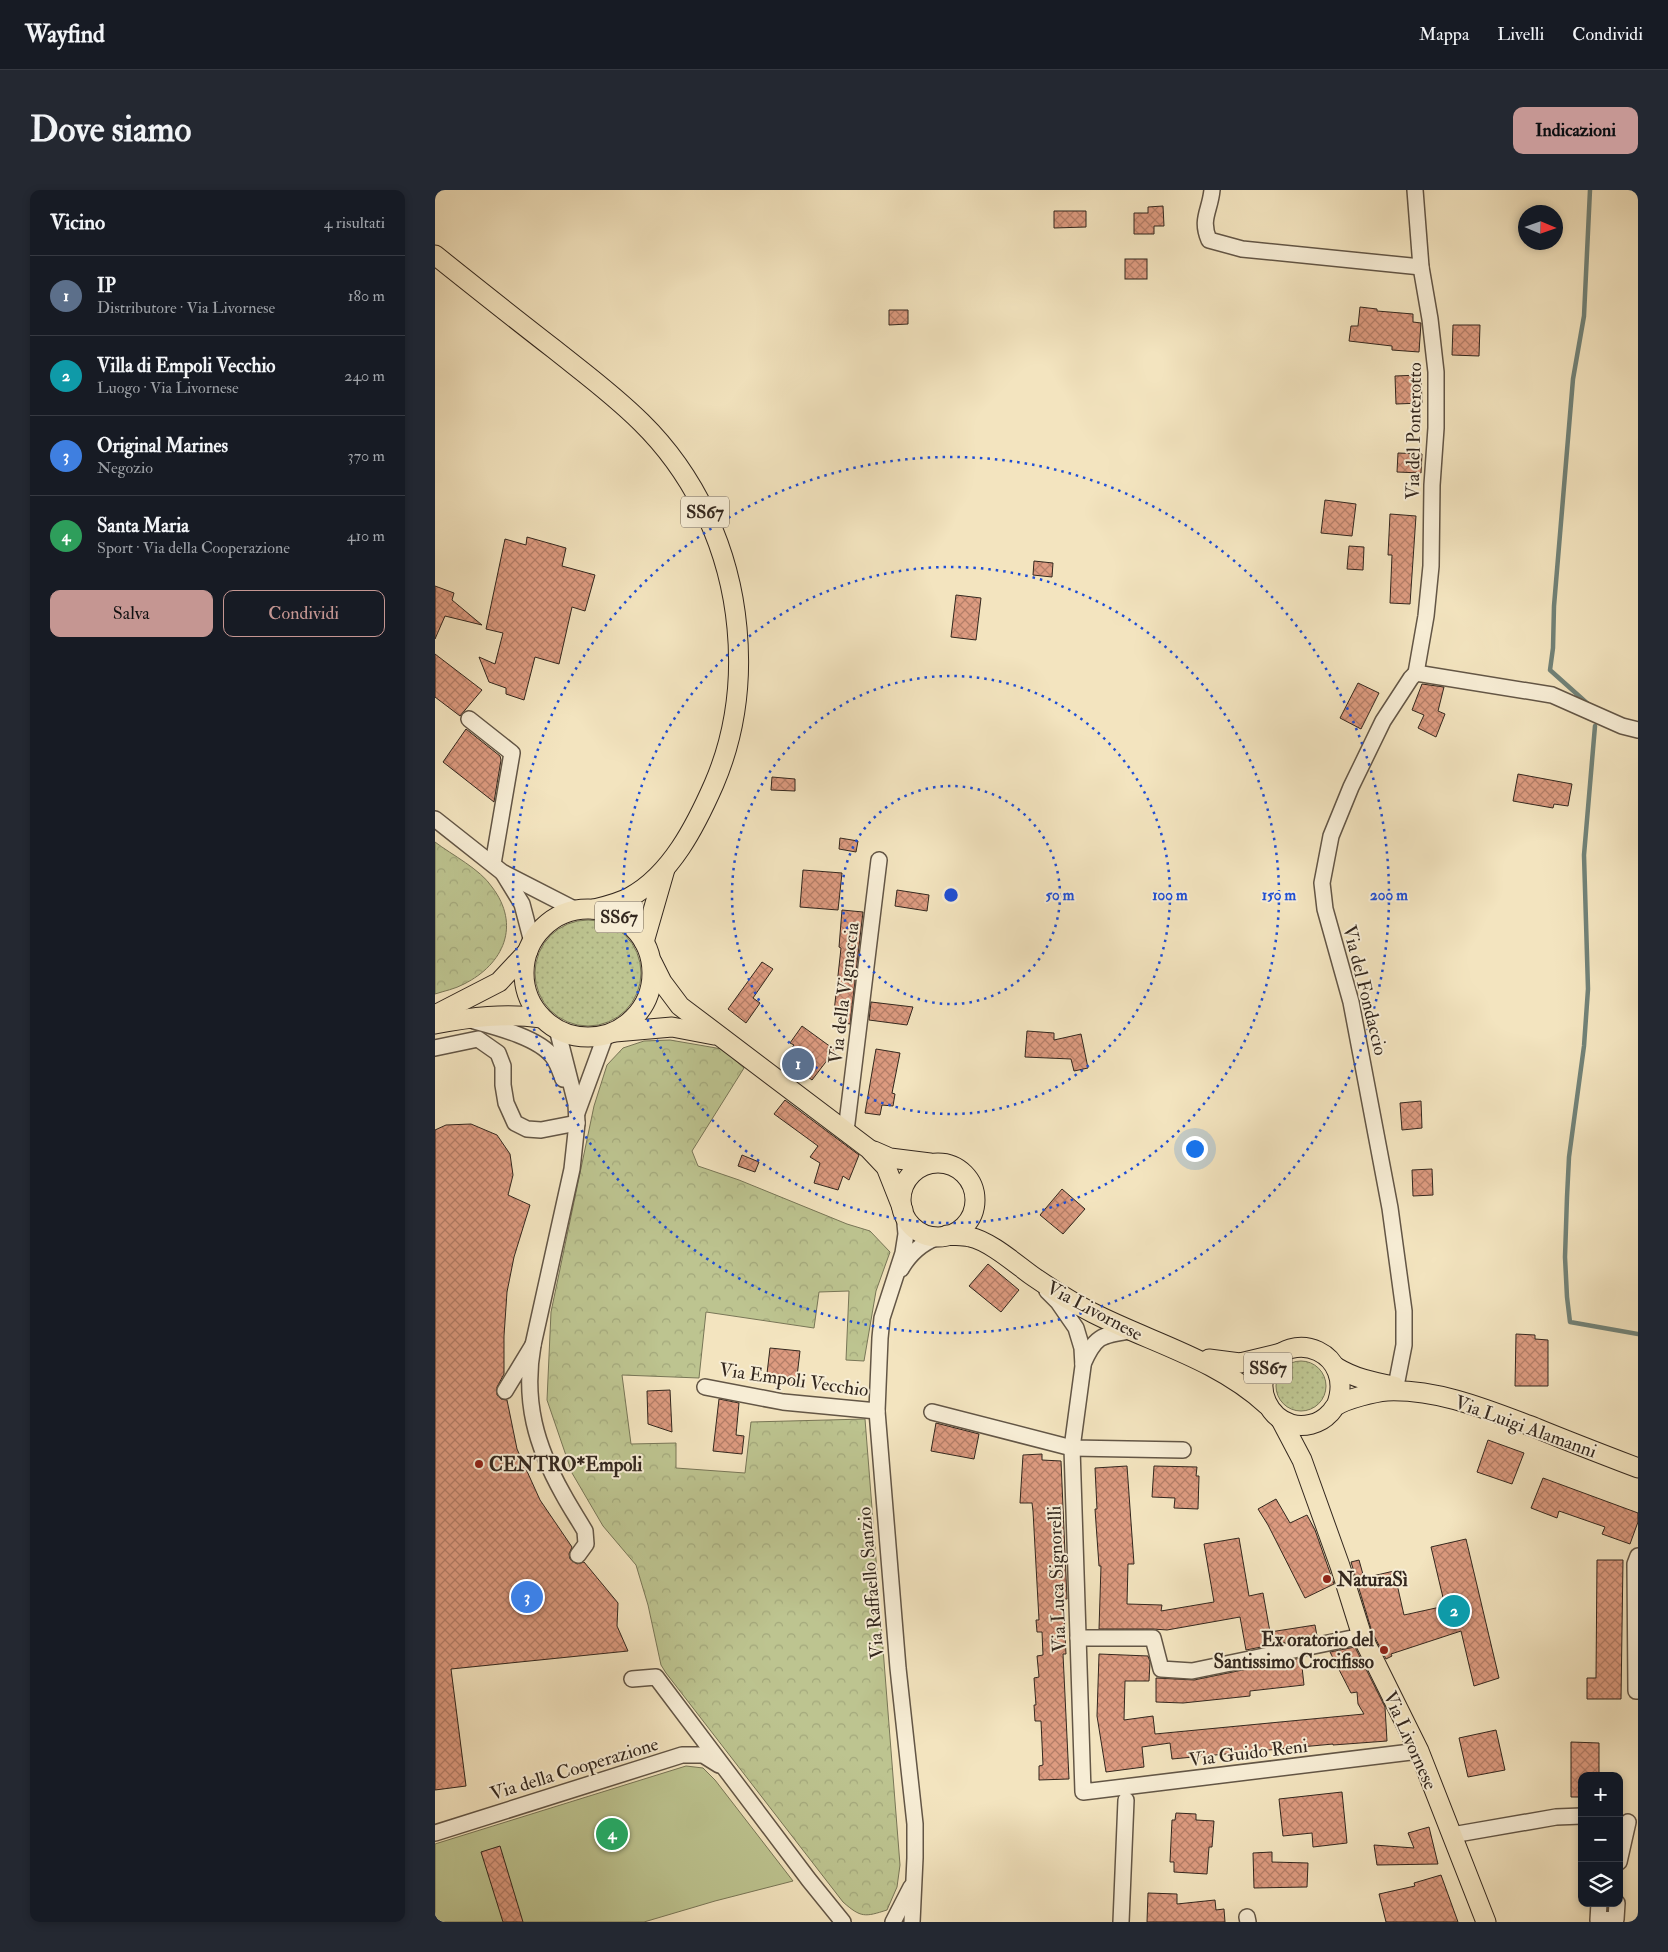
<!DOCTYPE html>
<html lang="it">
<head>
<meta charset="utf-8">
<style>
  :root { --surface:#171b24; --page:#242831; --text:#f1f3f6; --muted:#9ea1a6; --line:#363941; --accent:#c59692 }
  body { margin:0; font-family:"IM FELL Double Pica",serif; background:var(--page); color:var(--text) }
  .controls { position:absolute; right:15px; bottom:15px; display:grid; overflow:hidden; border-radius:10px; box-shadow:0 2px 8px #0003 }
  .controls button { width:45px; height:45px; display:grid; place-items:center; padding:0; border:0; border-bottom:1px solid var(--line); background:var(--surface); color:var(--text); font:25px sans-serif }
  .compass { position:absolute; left:1083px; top:15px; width:45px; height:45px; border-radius:50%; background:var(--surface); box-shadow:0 2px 8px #0003; rotate:92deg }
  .you { position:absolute; left:759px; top:958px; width:18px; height:18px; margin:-12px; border:4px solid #fff; border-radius:50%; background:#1a73e8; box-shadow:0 0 0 8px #1a73e833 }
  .badge { display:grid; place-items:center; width:32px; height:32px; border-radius:50%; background:var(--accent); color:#fff; font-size:16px; font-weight:700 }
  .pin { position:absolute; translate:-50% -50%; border:2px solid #fff; box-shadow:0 1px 5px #0006 }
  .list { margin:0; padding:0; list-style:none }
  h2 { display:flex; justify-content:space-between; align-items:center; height:65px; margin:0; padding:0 20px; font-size:21px }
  h2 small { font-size:16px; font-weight:400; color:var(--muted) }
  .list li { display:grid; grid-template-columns:32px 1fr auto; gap:15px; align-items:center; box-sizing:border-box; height:80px; padding:0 20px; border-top:1px solid var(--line) }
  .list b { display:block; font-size:19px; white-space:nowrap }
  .list p { margin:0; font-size:16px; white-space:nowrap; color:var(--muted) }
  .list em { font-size:16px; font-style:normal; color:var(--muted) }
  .actions { display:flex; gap:10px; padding:15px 20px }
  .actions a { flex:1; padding:11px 0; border:1px solid var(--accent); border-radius:10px; text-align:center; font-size:18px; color:var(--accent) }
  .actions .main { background:var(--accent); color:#111 }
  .icon { flex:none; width:28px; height:28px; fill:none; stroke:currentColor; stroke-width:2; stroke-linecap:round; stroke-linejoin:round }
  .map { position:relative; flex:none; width:1203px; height:1732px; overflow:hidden; border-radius:10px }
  header { display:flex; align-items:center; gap:30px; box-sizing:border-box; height:70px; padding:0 25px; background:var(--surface); border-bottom:1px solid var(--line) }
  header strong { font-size:24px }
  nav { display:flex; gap:28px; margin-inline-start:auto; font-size:18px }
  .intro { display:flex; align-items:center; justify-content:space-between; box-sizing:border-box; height:120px; padding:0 30px }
  h1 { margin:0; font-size:35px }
  .button { padding:12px 22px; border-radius:10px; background:var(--accent); color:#111; font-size:18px; font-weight:700 }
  main { display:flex; gap:30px; padding:0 30px }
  aside { flex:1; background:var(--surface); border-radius:10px; box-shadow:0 2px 8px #0003 }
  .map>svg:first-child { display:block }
  .grass { fill:url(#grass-dots); stroke:#787657 }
  .park { fill:url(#park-crowns); stroke:#787657 }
  .garden { fill:#bdc490; stroke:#787657 }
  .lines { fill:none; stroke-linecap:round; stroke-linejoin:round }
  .stream { stroke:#718278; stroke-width:4.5 }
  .building { fill:url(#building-cross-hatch); stroke:#33271e }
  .minor-casing { stroke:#635646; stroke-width:18 }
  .major-casing { stroke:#33271e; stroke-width:21 }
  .minor { stroke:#f7edd5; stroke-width:15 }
  .major { stroke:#f3e4bf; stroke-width:19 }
  .ring { fill:none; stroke:#1d4ed8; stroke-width:2.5; stroke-dasharray:2.5 5 }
  .poi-dot { fill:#8f2418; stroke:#f7edd5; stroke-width:2 }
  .labels { text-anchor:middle; stroke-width:4; stroke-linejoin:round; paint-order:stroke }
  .shield { fill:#f7edd5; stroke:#6e6255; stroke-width:1 }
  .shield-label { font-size:18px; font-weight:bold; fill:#33271e }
  .street-label { font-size:19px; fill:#33271e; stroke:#f7edd5 }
  .poi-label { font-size:19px; font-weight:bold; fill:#33271e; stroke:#f7edd5; text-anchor:start }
  .centre { fill:#1d4ed8; stroke:#f7edd5; stroke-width:2.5 }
  .ring-label { font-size:15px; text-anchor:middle; font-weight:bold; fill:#1d4ed8; stroke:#f7edd5; stroke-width:4; stroke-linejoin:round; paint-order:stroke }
</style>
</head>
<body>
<header>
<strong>Wayfind</strong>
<nav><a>Mappa</a><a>Livelli</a><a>Condividi</a></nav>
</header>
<div class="intro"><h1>Dove siamo</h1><a class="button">Indicazioni</a></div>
<main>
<aside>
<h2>Vicino<small>4 risultati</small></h2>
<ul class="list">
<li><span class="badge" style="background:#5c6f8a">1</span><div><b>IP</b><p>Distributore · Via Livornese</p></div><em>180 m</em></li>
<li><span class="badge" style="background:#0f9aa8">2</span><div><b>Villa di Empoli Vecchio</b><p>Luogo · Via Livornese</p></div><em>240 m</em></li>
<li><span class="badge" style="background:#3f7fe0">3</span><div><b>Original Marines</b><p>Negozio</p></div><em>370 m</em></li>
<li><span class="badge" style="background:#2e9e5b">4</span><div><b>Santa Maria</b><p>Sport · Via della Cooperazione</p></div><em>410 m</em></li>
</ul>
<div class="actions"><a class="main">Salva</a><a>Condividi</a></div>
</aside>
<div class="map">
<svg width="1203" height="1732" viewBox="0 0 1203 1732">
  <defs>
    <pattern id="grass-dots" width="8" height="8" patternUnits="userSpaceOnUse" patternTransform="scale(1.25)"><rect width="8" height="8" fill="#bdc490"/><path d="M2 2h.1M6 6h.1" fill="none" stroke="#a3a87c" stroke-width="1.8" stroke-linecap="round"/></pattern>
    <pattern id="park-crowns" width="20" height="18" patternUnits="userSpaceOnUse" patternTransform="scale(1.25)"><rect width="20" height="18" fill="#bdc490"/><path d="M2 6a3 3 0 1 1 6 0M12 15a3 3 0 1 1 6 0" fill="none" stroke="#a3a87c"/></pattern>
    <pattern id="building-cross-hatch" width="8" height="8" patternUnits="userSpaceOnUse" patternTransform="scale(1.25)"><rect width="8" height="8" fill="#dd9b80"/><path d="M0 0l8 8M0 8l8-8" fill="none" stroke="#b47e68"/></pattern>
  </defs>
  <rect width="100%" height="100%" fill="#f3e4bf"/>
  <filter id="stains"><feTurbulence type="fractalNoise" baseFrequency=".004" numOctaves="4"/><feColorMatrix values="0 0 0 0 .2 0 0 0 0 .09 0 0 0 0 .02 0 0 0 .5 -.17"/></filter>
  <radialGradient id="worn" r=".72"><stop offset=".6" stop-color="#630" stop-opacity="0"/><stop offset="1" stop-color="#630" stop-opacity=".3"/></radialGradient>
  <g class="grass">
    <circle cx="153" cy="783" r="53"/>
    <circle cx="866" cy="1196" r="25"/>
  </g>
  <g class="park">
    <path d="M0 652C17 665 45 679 57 697 86 735 69 774 29 794 20 799 9 801 0 804Z"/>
    <path d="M235 850 287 859 309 878 257 961 263 976 304 990 412 1034 435 1041 455 1062 441 1101 429 1171 411 1170 414 1101 384 1102 379 1138 271 1122 264 1188 187 1185 196 1254 241 1253V1278L310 1283 316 1232 430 1229 465 1675 462 1697 452 1720C430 1727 426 1728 408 1712L231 1483 226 1475 213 1415 201 1375 168 1336 137 1283 112 1210 116 1122 159 916 172 875 188 858 209 851Z"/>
  </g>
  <polygon class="garden" points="251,1576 268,1578 280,1590 358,1691 280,1711 209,1732 0,1732 0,1654"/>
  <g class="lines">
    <g class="stream">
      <polyline points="1153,514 1115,480 1118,458 1119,416 1138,189 1149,126 1155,0"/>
      <polyline points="1160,536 1149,665 1153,799 1149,856 1134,967 1132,1007 1130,1067 1132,1107 1135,1132 1203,1144"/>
    </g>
  </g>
  <g class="building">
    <polygon points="728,16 729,36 719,36 719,44 699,44 699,23 713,23 713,17"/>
    <polygon points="619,21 651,21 651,37 619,38"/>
    <rect x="690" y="69" width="22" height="20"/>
    <polygon points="925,117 942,119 942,121 978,124 978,132 986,133 984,162 957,160 957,156 914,151 916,136 923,136"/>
    <polygon points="454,120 473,120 473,134 454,135"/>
    <polygon points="1018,135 1045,135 1044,166 1017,165"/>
    <polygon points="986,185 987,213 961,214 960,186"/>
    <polygon points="963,263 987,264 986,283 962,282"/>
    <polygon points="890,310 921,314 917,346 886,343"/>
    <polygon points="955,324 981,326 975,414 955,413 957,365 953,365"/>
    <polygon points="92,347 131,358 127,376 160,385 150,421 137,417 124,474 100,467 89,510 71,504 71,498 54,492 44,467 60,474 68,443 51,439 70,349 91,355"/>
    <polygon points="914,356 929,357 928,380 912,379"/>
    <polygon points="599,371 618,373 617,387 598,385"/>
    <polygon points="0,396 19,403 17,410 47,435 10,426 0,449"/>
    <polygon points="521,405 546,408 541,450 516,447"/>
    <polygon points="0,464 47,500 25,526 0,507"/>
    <polygon points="923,493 944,503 926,539 905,528"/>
    <polygon points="987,494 1009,497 1003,521 1010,524 1001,547 983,538 989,525 977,520"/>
    <polygon points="31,539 65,566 66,570 59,612 8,572"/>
    <polygon points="1083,584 1137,594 1133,616 1119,614 1118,618 1078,611"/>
    <polygon points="337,587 360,589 360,601 336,600"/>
    <polygon points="405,648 423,651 421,662 404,659"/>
    <polygon points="368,680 407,683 403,720 365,717"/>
    <polygon points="462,700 494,705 492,721 460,716"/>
    <polygon points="407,720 428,722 415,834 409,833 410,823 399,822 406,758 404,757"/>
    <polygon points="327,772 338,779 318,808 325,813 311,833 293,819"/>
    <polygon points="436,812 478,817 472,835 434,830"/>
    <polygon points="367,836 400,860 377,890 349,869 359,855 355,853"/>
    <polygon points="592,841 619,843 619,850 646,844 653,878 639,881 636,869 590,867"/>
    <polygon points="441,859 465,863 457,903 460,904 458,916 447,915 445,925 430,923"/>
    <polygon points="350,910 424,965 414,990 408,986 403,1000 379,993 385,973 375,967 383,956 339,924"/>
    <polygon points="986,911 987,938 967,940 965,913"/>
    <polygon points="36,934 62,945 75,964 78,985 73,1005 95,1015 79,1067 72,1102 69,1146 69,1184 62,1197 62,1205 66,1209 72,1210 82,1259 105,1310 137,1357 134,1364 135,1369 142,1374 149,1372 183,1413 182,1436 193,1461 16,1479 31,1596 0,1600 0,940 11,935"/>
    <polygon points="307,965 324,972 320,982 303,976"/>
    <polygon points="997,979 998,1005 978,1006 977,980"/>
    <polygon points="627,999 650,1019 628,1044 605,1025"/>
    <polygon points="553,1074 584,1100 566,1122 534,1096"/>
    <polygon points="1081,1144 1100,1145 1100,1149 1113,1150 1113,1196 1080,1196"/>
    <polygon points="335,1158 365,1161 361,1195 331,1192"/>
    <polygon points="235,1200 237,1242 213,1234 212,1201"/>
    <polygon points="284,1209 304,1213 301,1245 309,1246 307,1264 278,1261"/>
    <polygon points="501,1233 544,1244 539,1269 496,1261"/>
    <polygon points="1053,1250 1089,1263 1077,1294 1042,1282"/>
    <polygon points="607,1264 607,1270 626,1271 632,1409 628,1409 631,1464 628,1464 634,1589 604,1590 604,1576 608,1575 606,1531 600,1531 599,1515 601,1515 599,1488 604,1487 602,1466 608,1465 607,1442 602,1442 601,1430 604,1430 598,1321 597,1313 585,1313 588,1265"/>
    <polygon points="692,1276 699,1374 693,1374 692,1414 727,1415 726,1421 779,1412 769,1354 804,1348 814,1406 828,1403 835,1442 880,1435 882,1446 811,1460 805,1427 732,1440 718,1439 664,1439 666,1376 664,1376 660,1319 662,1319 660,1278"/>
    <polygon points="719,1276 762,1277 761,1286 764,1286 763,1319 739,1318 740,1308 717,1307"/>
    <polygon points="1108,1288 1203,1323 1203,1332 1195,1354 1167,1344 1170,1337 1124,1321 1122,1328 1096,1318"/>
    <polygon points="841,1309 855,1333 872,1325 880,1340 899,1394 870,1408 833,1335 823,1319"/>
    <polygon points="1031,1349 1064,1488 1039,1496 1026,1441 956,1464 957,1466 951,1469 937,1442 916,1372 924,1370 929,1388 959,1381 969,1425 1010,1416 996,1357"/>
    <polygon points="1162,1370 1188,1370 1186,1509 1152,1509 1152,1488 1161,1488"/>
    <polygon points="920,1457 950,1517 952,1551 898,1555 898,1554 737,1569 735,1553 707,1557 709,1577 671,1582 662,1526 664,1464 713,1466 715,1472 714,1491 690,1491 689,1530 718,1526 720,1544 929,1524 923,1514 922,1502 916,1503 895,1462"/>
    <polygon points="866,1468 869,1495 815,1501 815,1506 748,1513 721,1512 721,1488 759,1490"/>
    <polygon points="1061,1540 1070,1580 1033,1587 1024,1548"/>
    <polygon points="1136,1552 1164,1553 1164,1586 1147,1586 1147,1607 1136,1607"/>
    <polygon points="907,1602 912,1653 878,1657 877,1643 848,1646 844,1609"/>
    <polygon points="741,1623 761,1624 761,1630 779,1631 777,1657 774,1657 772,1684 739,1682 739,1672 735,1672 737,1630 740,1630"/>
    <polygon points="994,1637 1003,1674 942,1675 939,1655 979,1658 973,1643"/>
    <polygon points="65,1656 88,1732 68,1732 46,1662"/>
    <polygon points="837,1662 837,1672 873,1673 872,1697 819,1698 818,1663"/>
    <polygon points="1006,1685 1023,1732 951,1732 944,1704 980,1696 979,1693"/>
    <polygon points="713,1703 742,1704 742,1714 780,1710 781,1720 789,1719 790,1732 712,1732"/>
  </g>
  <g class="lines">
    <defs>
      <g id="minor">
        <path d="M777 0C775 21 765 29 774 50L807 59 986 77"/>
        <polyline points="980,0 986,77 995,129 1001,182 1001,238 997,295 996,376 991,426 981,483"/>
        <polyline points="981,483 1117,505 1187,536 1203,540"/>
        <polyline points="34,529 77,563 58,674"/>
        <polyline points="0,629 67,682 141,720"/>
        <polyline points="68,683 87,714 97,752"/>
        <path d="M39 831C61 837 104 848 118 867 123 874 125 881 128 889"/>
        <polyline points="0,858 43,849 63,863 68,876 68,895 71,913 80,933 92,939 106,940 142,933"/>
        <polyline points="142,923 171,844"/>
        <polyline points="411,941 444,670"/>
        <polyline points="469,1023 471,1044 468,1063 447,1128 445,1148 442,1221 463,1478 480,1634 480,1668 477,1732"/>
        <path d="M466 1079C475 1063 487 1053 503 1047"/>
        <polyline points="612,1101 623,1112 641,1138 647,1158 648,1176 637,1258 648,1602 984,1561"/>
        <polyline points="98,1155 137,979 142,933 141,914 122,839"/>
        <path d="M648 1174C660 1147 665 1145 695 1141"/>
        <polyline points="961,1196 969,1155 969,1121 955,1018 916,812 890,719 887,693 896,646 916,597 948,531 976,488 981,483"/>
        <polyline points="270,1197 348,1212 442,1221"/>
        <path d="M70 1201 98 1155C88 1211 101 1256 128 1304 135 1317 143 1329 150 1341L151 1354 143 1365"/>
        <polyline points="497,1222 637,1258 748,1260"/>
        <polyline points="1203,1366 1200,1374 1201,1501 1203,1501"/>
        <polyline points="643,1448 718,1448 726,1479 757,1481 927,1446"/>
        <polyline points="197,1489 221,1487 374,1690 408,1732"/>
        <polyline points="0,1643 247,1565 268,1565 284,1575"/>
        <polyline points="1017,1645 1121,1627 1147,1626"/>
        <polyline points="1184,1672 1193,1632"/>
        <polyline points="1164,1713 1163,1730 1181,1729 1182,1713"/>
        <polyline points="812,1727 813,1732"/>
        <polyline points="458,1732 476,1697"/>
        <polyline points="686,1732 691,1610"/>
      </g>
      <g id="major">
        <path d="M0 65C40 97 79 128 119 159 149 183 179 205 206 232 262 287 295 361 302 438 307 491 300 545 279 594 261 635 236 685 195 707 184 713 171 716 159 719"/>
        <circle cx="153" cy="783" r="64"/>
        <polyline points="209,752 230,679"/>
        <polyline points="217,772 227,792 245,816 434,959 451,977 468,1020"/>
        <polyline points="0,825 64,792 93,761"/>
        <path d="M0 834C36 827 70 823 107 828"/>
        <polyline points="180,842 237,837 279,845"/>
        <polyline points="439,961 455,968 495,973"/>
        <circle cx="503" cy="1010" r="37"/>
        <path d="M512 1045C519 1046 528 1045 535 1047 555 1051 582 1075 599 1087 618 1100 638 1113 658 1123 717 1153 782 1169 832 1215"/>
        <polyline points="774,1169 805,1173 846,1163"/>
        <path d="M901 1177C919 1188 937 1192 959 1196"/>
        <path d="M901 1216C922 1163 855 1135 832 1179 821 1201 834 1227 856 1234 868 1238 885 1234 894 1224 897 1222 898 1218 901 1216 911 1209 940 1202 952 1201 1004 1199 1053 1220 1101 1238 1135 1252 1169 1265 1203 1278"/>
        <polyline points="846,1230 867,1270 905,1376 927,1446 984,1561 1051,1732"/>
      </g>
    </defs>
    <use href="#minor" class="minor-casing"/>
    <use href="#major" class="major-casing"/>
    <use href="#minor" class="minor"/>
    <use href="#major" class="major"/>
  </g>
  <g class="ring">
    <circle cx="516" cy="705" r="109"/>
    <circle cx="516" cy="705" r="219"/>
    <circle cx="516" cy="705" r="328"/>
    <circle cx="516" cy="705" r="438"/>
  </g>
  <g class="poi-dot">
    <circle cx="44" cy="1274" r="5"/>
    <circle cx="892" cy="1389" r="5"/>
    <circle cx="949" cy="1460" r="5"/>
  </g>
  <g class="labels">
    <g class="shield">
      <rect x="246" y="306.5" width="48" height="31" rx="4"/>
      <rect x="160" y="711.5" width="48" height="31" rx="4"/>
      <rect x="809" y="1162.5" width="48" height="31" rx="4"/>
    </g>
    <g class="shield-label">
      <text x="270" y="328">SS67</text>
      <text x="184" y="733">SS67</text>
      <text x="833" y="1184">SS67</text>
    </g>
    <g class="street-label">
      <text transform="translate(978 241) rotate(-89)" y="7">Via del Ponterotto</text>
      <text transform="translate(931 800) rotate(76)" y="7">Via del Fondaccio</text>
      <text transform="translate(408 803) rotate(-83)" y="7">Via della Vignaccia</text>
      <text transform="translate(660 1120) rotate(28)" y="7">Via Livornese</text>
      <text transform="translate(359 1189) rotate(8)" y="7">Via Empoli Vecchio</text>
      <text transform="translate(1091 1236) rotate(20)" y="7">Via Luigi Alamanni</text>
      <text transform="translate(621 1389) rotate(-92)" y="7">Via Luca Signorelli</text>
      <text transform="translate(435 1393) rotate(-95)" y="7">Via Raffaello Sanzio</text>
      <text transform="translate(976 1550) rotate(66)" y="7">Via Livornese</text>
      <text transform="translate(813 1562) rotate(-7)" y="7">Via Guido Reni</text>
      <text transform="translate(139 1578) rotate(-17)" y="7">Via della Cooperazione</text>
    </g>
    <g class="poi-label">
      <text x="54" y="1281">CENTRO*Empoli</text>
      <text x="902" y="1396">NaturaSì</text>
      <text x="939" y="1456" text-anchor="end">Ex oratorio del<tspan x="939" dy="22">Santissimo Crocifisso</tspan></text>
    </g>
  </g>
  <circle cx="516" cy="705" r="8" class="centre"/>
  <g class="ring-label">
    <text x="625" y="710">50 m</text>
    <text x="735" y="710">100 m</text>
    <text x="844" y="710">150 m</text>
    <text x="954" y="710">200 m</text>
  </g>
  <rect width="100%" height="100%" filter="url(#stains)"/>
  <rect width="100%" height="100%" fill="url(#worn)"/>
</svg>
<div class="controls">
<button>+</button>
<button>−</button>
<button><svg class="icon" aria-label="layers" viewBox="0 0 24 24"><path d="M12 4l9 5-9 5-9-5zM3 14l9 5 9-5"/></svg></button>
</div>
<svg class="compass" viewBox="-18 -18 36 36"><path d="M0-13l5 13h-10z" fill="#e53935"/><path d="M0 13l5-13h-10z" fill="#9ea1a6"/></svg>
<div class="you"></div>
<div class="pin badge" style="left:363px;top:874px;background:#5c6f8a">1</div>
<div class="pin badge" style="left:1019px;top:1421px;background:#0f9aa8">2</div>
<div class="pin badge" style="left:92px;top:1407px;background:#3f7fe0">3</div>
<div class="pin badge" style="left:177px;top:1644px;background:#2e9e5b">4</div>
</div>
</main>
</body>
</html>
